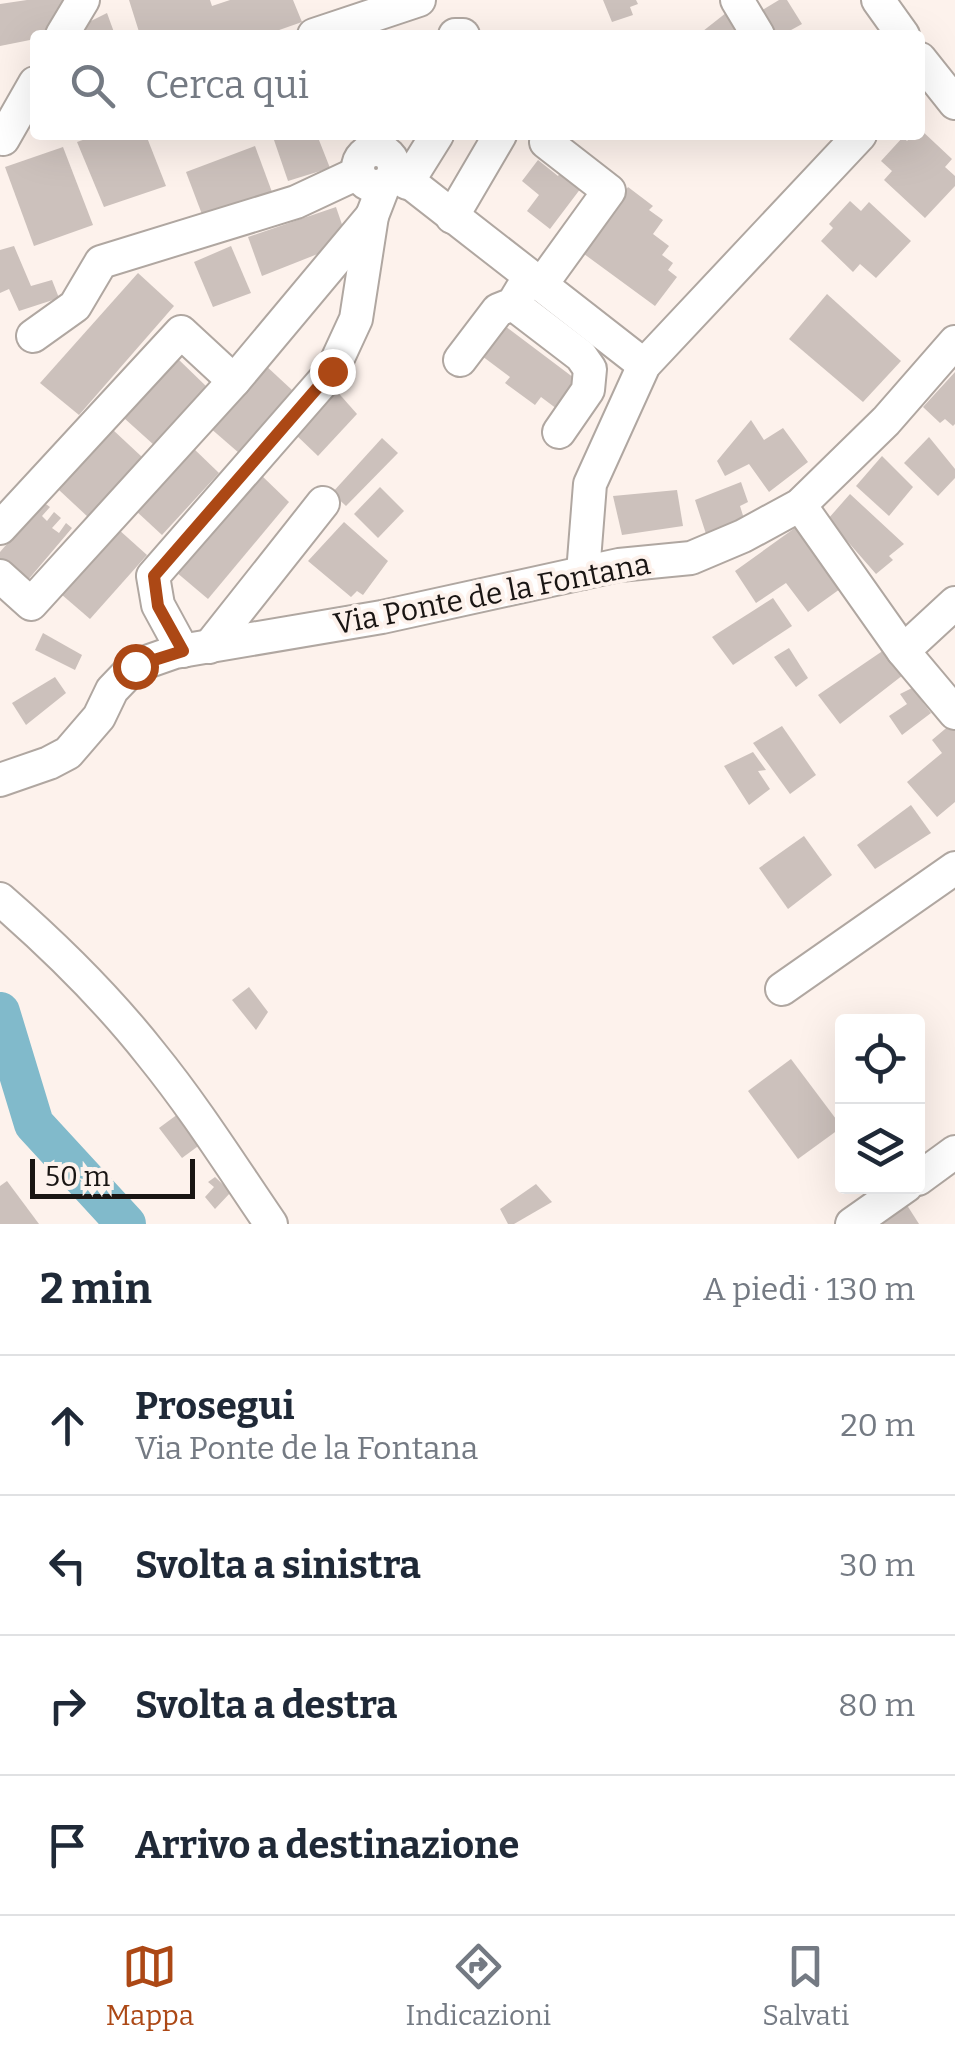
<!DOCTYPE html>
<html lang="it">
<head>
<meta charset="utf-8">
<style>
  :root { --surface:#fff; --page:#f2f2f3; --text:#1f2937; --muted:#747a83; --line:#e0e1e3; --accent:#ac4815 }
  body { margin:0; font-family:Bitter,serif; background:var(--page); color:var(--text) }
  .controls { position:absolute; right:30px; bottom:30px; display:grid; overflow:hidden; border-radius:10px; box-shadow:0 10px 40px #0002 }
  .controls button { width:90px; height:90px; display:grid; place-items:center; padding:0; border:0; border-bottom:2px solid var(--line); background:var(--surface); color:var(--text); font:50px sans-serif }
  .scale { position:absolute; left:30px; bottom:25px; width:165px; box-sizing:border-box; padding-left:10px; border:5px solid #191513; border-top:0; font-size:28px; line-height:35px; white-space:nowrap; color:#191513; -webkit-text-stroke:8px #fdf2ec; paint-order:stroke }
  .stop { position:absolute; width:30px; height:30px; margin:-22px; border:8px solid #ac4815; border-radius:50%; background:#fff }
  .stop.end { background:#ac4815; border-color:#fff; box-shadow:0 2px 10px #0008 }
  .list { margin:0; padding:0; list-style:none }
  h2 { display:flex; justify-content:space-between; align-items:center; height:130px; margin:0; padding:0 40px; font-size:42px }
  h2 small { font-size:32px; font-weight:400; color:var(--muted) }
  .list li { display:grid; grid-template-columns:65px 1fr auto; gap:30px; align-items:center; box-sizing:border-box; height:140px; padding:0 40px; border-top:2px solid var(--line) }
  .list b { display:block; font-size:38px; white-space:nowrap }
  .list p { margin:0; font-size:32px; white-space:nowrap; color:var(--muted) }
  .list em { font-size:32px; font-style:normal; color:var(--muted) }
  .icon { flex:none; width:55px; height:55px; fill:none; stroke:currentColor; stroke-width:2; stroke-linecap:round; stroke-linejoin:round }
  .map { position:relative; flex:none; width:955px; height:1224px; overflow:hidden }
  .search { position:absolute; background:var(--surface); box-shadow:0 10px 40px #0002; left:30px; right:30px; top:30px; height:110px; display:flex; align-items:center; gap:25px; box-sizing:border-box; padding:0 35px; border-radius:10px; color:var(--muted); font-size:38px }
  .sheet { height:690px; background:var(--surface) }
  nav { display:flex; justify-content:space-around; align-items:center; box-sizing:border-box; height:140px; border-top:2px solid var(--line); background:var(--surface); font-size:28px; color:var(--muted) }
  nav a { display:grid; justify-items:center; gap:5px }
  nav .on { color:var(--accent) }
  .map>svg:first-child { display:block }
  .lines { fill:none; stroke-linecap:round; stroke-linejoin:round }
  .river { stroke:#81bacb; stroke-width:40 }
  .building { fill:#ccc1bc }
  .minor-casing { stroke:#b0a7a1; stroke-width:36 }
  .minor { stroke:#fff; stroke-width:32 }
  .route { stroke:#ac4815; stroke-width:12 }
  .labels { text-anchor:middle; stroke-width:8; stroke-linejoin:round; paint-order:stroke }
  .street-label { font-size:30px; fill:#191513; stroke:#fdf2ec }
</style>
</head>
<body>
<div class="map">
<svg width="955" height="1224" viewBox="0 0 955 1224">
  <rect width="100%" height="100%" fill="#fdf2ec"/>
  <g class="lines">
    <polyline class="river" points="0,1012 34,1124 126,1224"/>
  </g>
  <g class="building">
    <polygon points="27,0 67,0 56,35 35,35 35,39 0,46 0,4"/>
    <polygon points="129,0 210,0 212,6 230,0 293,0 302,22 265,35 140,35"/>
    <polygon points="603,0 636,0 638,4 630,7 633,15 612,22"/>
    <polygon points="779,0 787,0 802,24 782,35 773,35 759,12"/>
    <polygon points="87,8 91,21 107,13 115,35 71,35"/>
    <polygon points="731,9 743,29 735,35 698,35"/>
    <polygon points="920,129 952,159 945,167 955,176 955,186 925,218 884,180 892,171 881,161 903,137 907,141 913,135 920,135"/>
    <polygon points="97,135 146,135 166,186 104,207 77,142"/>
    <polygon points="285,135 317,135 330,168 288,181 274,140"/>
    <polygon points="255,146 272,192 203,217 186,172"/>
    <polygon points="63,147 93,225 34,246 5,167"/>
    <polygon points="538,160 558,176 563,169 584,184 550,229 527,211 539,195 522,181"/>
    <polygon points="628,187 653,206 649,210 663,220 653,234 669,246 662,255 673,263 668,270 677,277 655,306 580,251"/>
    <polygon points="850,201 861,211 869,202 911,241 876,278 860,264 853,272 821,241 833,228 829,224"/>
    <polygon points="336,207 348,242 262,276 248,237"/>
    <polygon points="14,246 31,286 52,280 59,298 19,311 9,289 0,293 0,250"/>
    <polygon points="231,246 251,293 213,307 194,262"/>
    <polygon points="138,273 174,306 79,415 40,383"/>
    <polygon points="827,294 901,361 863,402 789,339"/>
    <polygon points="505,326 582,384 561,412 541,397 535,405 505,383 510,377 482,356"/>
    <polygon points="177,358 208,388 154,445 124,418"/>
    <polygon points="264,364 292,390 239,453 209,427"/>
    <polygon points="955,372 955,424 953,426 945,419 940,423 923,407"/>
    <polygon points="334,388 357,414 318,456 294,433"/>
    <polygon points="751,420 764,440 783,428 808,462 769,492 749,464 725,476 717,461"/>
    <polygon points="112,429 142,457 88,517 59,490"/>
    <polygon points="929,437 955,469 955,478 938,496 904,463"/>
    <polygon points="382,438 398,453 346,506 332,493"/>
    <polygon points="192,447 219,473 162,535 135,510"/>
    <polygon points="882,456 913,487 889,516 856,486"/>
    <polygon points="260,474 289,502 208,599 176,572"/>
    <polygon points="741,482 748,502 740,506 746,525 708,540 695,500"/>
    <polygon points="380,487 404,511 378,538 354,514"/>
    <polygon points="677,490 683,526 622,535 613,496"/>
    <polygon points="850,494 904,544 889,556 893,560 876,574 828,519"/>
    <polygon points="43,502 50,507 42,516 47,521 54,512 61,518 52,528 59,533 66,523 72,528 22,587 0,567 0,552"/>
    <polygon points="344,522 388,561 363,595 357,591 351,597 308,561"/>
    <polygon points="799,525 840,589 808,612 786,583 756,603 735,571"/>
    <polygon points="118,529 147,555 90,619 61,594"/>
    <polygon points="773,598 792,626 733,665 712,637"/>
    <polygon points="43,633 82,655 75,670 35,650"/>
    <polygon points="789,648 808,678 796,687 774,657"/>
    <polygon points="884,650 903,675 840,724 818,695"/>
    <polygon points="55,677 66,693 26,725 12,703"/>
    <polygon points="912,688 931,713 902,735 889,716 907,704 900,694"/>
    <polygon points="951,724 955,730 955,802 937,817 907,782 942,753 932,740"/>
    <polygon points="782,726 816,775 790,794 753,743"/>
    <polygon points="753,752 766,770 758,771 770,789 749,805 724,766"/>
    <polygon points="911,805 931,833 875,869 857,845"/>
    <polygon points="804,836 832,875 788,909 759,868"/>
    <polygon points="249,987 268,1012 256,1030 232,1000"/>
    <polygon points="791,1059 842,1127 798,1159 748,1091"/>
    <polygon points="178,1114 201,1144 182,1158 159,1128"/>
    <polygon points="215,1177 231,1192 215,1209 205,1197 214,1187 208,1182"/>
    <polygon points="7,1181 39,1224 0,1224 0,1186"/>
    <polygon points="536,1184 552,1202 514,1224 508,1224 500,1209"/>
    <polygon points="905,1202 919,1224 873,1224"/>
  </g>
  <g class="lines">
    <defs>
      <g id="minor">
        <polyline points="737,0 758,35"/>
        <polyline points="878,0 903,35"/>
        <polyline points="62,35 83,0"/>
        <polyline points="314,35 419,0"/>
        <polyline points="455,35 463,35"/>
        <polyline points="920,59 955,103"/>
        <polyline points="3,139 35,83"/>
        <circle cx="376" cy="168" r="18"/>
        <polyline points="394,170 644,365"/>
        <polyline points="407,183 437,135"/>
        <polyline points="452,217 500,135"/>
        <polyline points="541,285 609,191 546,142"/>
        <polyline points="513,304 581,356 590,369 588,390 559,432"/>
        <polyline points="33,336 75,306 101,262 296,202 358,173"/>
        <polyline points="460,360 498,310 513,304 522,289"/>
        <polyline points="800,505 903,651 955,713"/>
        <polyline points="0,528 181,332 234,381"/>
        <polyline points="583,573 590,484 644,365 860,135"/>
        <polyline points="0,576 31,604 234,381 372,216"/>
        <polyline points="209,647 323,503"/>
        <polyline points="183,651 158,605 153,576 332,371 356,319 372,216 384,185"/>
        <polyline points="903,651 955,603"/>
        <polyline points="0,780 49,763 68,753 99,717 112,690 135,666 175,652 382,617 619,565 691,558 743,536 800,505 886,421 955,342"/>
        <path d="M0 899C54 946 107 998 151 1054 195 1108 232 1167 271 1224"/>
        <polyline points="782,989 955,868"/>
        <polyline points="918,1179 955,1152"/>
        <polyline points="852,1224 906,1186"/>
      </g>
    </defs>
    <use href="#minor" class="minor-casing"/>
    <use href="#minor" class="minor"/>
  </g>
  <g class="lines">
    <polyline class="route" points="135,666 183,651 158,606 154,576 332,371"/>
  </g>
  <g class="labels">
    <g class="street-label">
      <text transform="translate(492 594) rotate(-11)" y="10">Via Ponte de la Fontana</text>
    </g>
  </g>
</svg>
<div class="controls">
<button><svg class="icon" aria-label="locate" viewBox="0 0 24 24"><circle cx="12" cy="12" r="6"/><path d="M12 2v4M12 18v4M2 12h4M18 12h4"/></svg></button>
<button><svg class="icon" aria-label="layers" viewBox="0 0 24 24"><path d="M12 4l9 5-9 5-9-5zM3 14l9 5 9-5"/></svg></button>
</div>
<div class="scale">50 m</div>
<div class="stop" style="left:135px;top:666px"></div>
<div class="stop end" style="left:332px;top:371px"></div>
<div class="search"><svg class="icon" aria-label="search" viewBox="0 0 24 24"><circle cx="10" cy="10" r="6"/><path d="M15 15l6 6"/></svg>Cerca qui</div>
</div>
<section class="sheet">
<h2>2 min<small>A piedi · 130 m</small></h2>
<ul class="list">
<li><svg class="icon" aria-label="ahead" viewBox="0 0 24 24"><path d="M12 20V5M6 11l6-6 6 6"/></svg><div><b>Prosegui</b><p>Via Ponte de la Fontana</p></div><em>20 m</em></li>
<li><svg class="icon" aria-label="left" viewBox="0 0 24 24"><path d="M17 20v-9H6M10 6l-5 5 5 5"/></svg><div><b>Svolta a sinistra</b></div><em>30 m</em></li>
<li><svg class="icon" aria-label="right" viewBox="0 0 24 24"><path d="M7 20v-9h11M14 6l5 5-5 5"/></svg><div><b>Svolta a destra</b></div><em>80 m</em></li>
<li><svg class="icon" aria-label="arrive" viewBox="0 0 24 24"><path d="M6 21V4h12l-3 4 3 4H6"/></svg><div><b>Arrivo a destinazione</b></div></li>
</ul>
</section>
<nav>
<a class="on"><svg class="icon" aria-label="map" viewBox="0 0 24 24"><path d="M3 6l6-2 6 2 6-2v14l-6 2-6-2-6 2zM9 4v14M15 6v14"/></svg>Mappa</a>
<a><svg class="icon" aria-label="directions" viewBox="0 0 24 24"><path d="M12 3l9 9-9 9-9-9zM9 14v-3h6M13 9l2 2-2 2"/></svg>Indicazioni</a>
<a><svg class="icon" aria-label="saved" viewBox="0 0 24 24"><path d="M7 4h10v16l-5-4-5 4z"/></svg>Salvati</a>
</nav>
</body>
</html>
